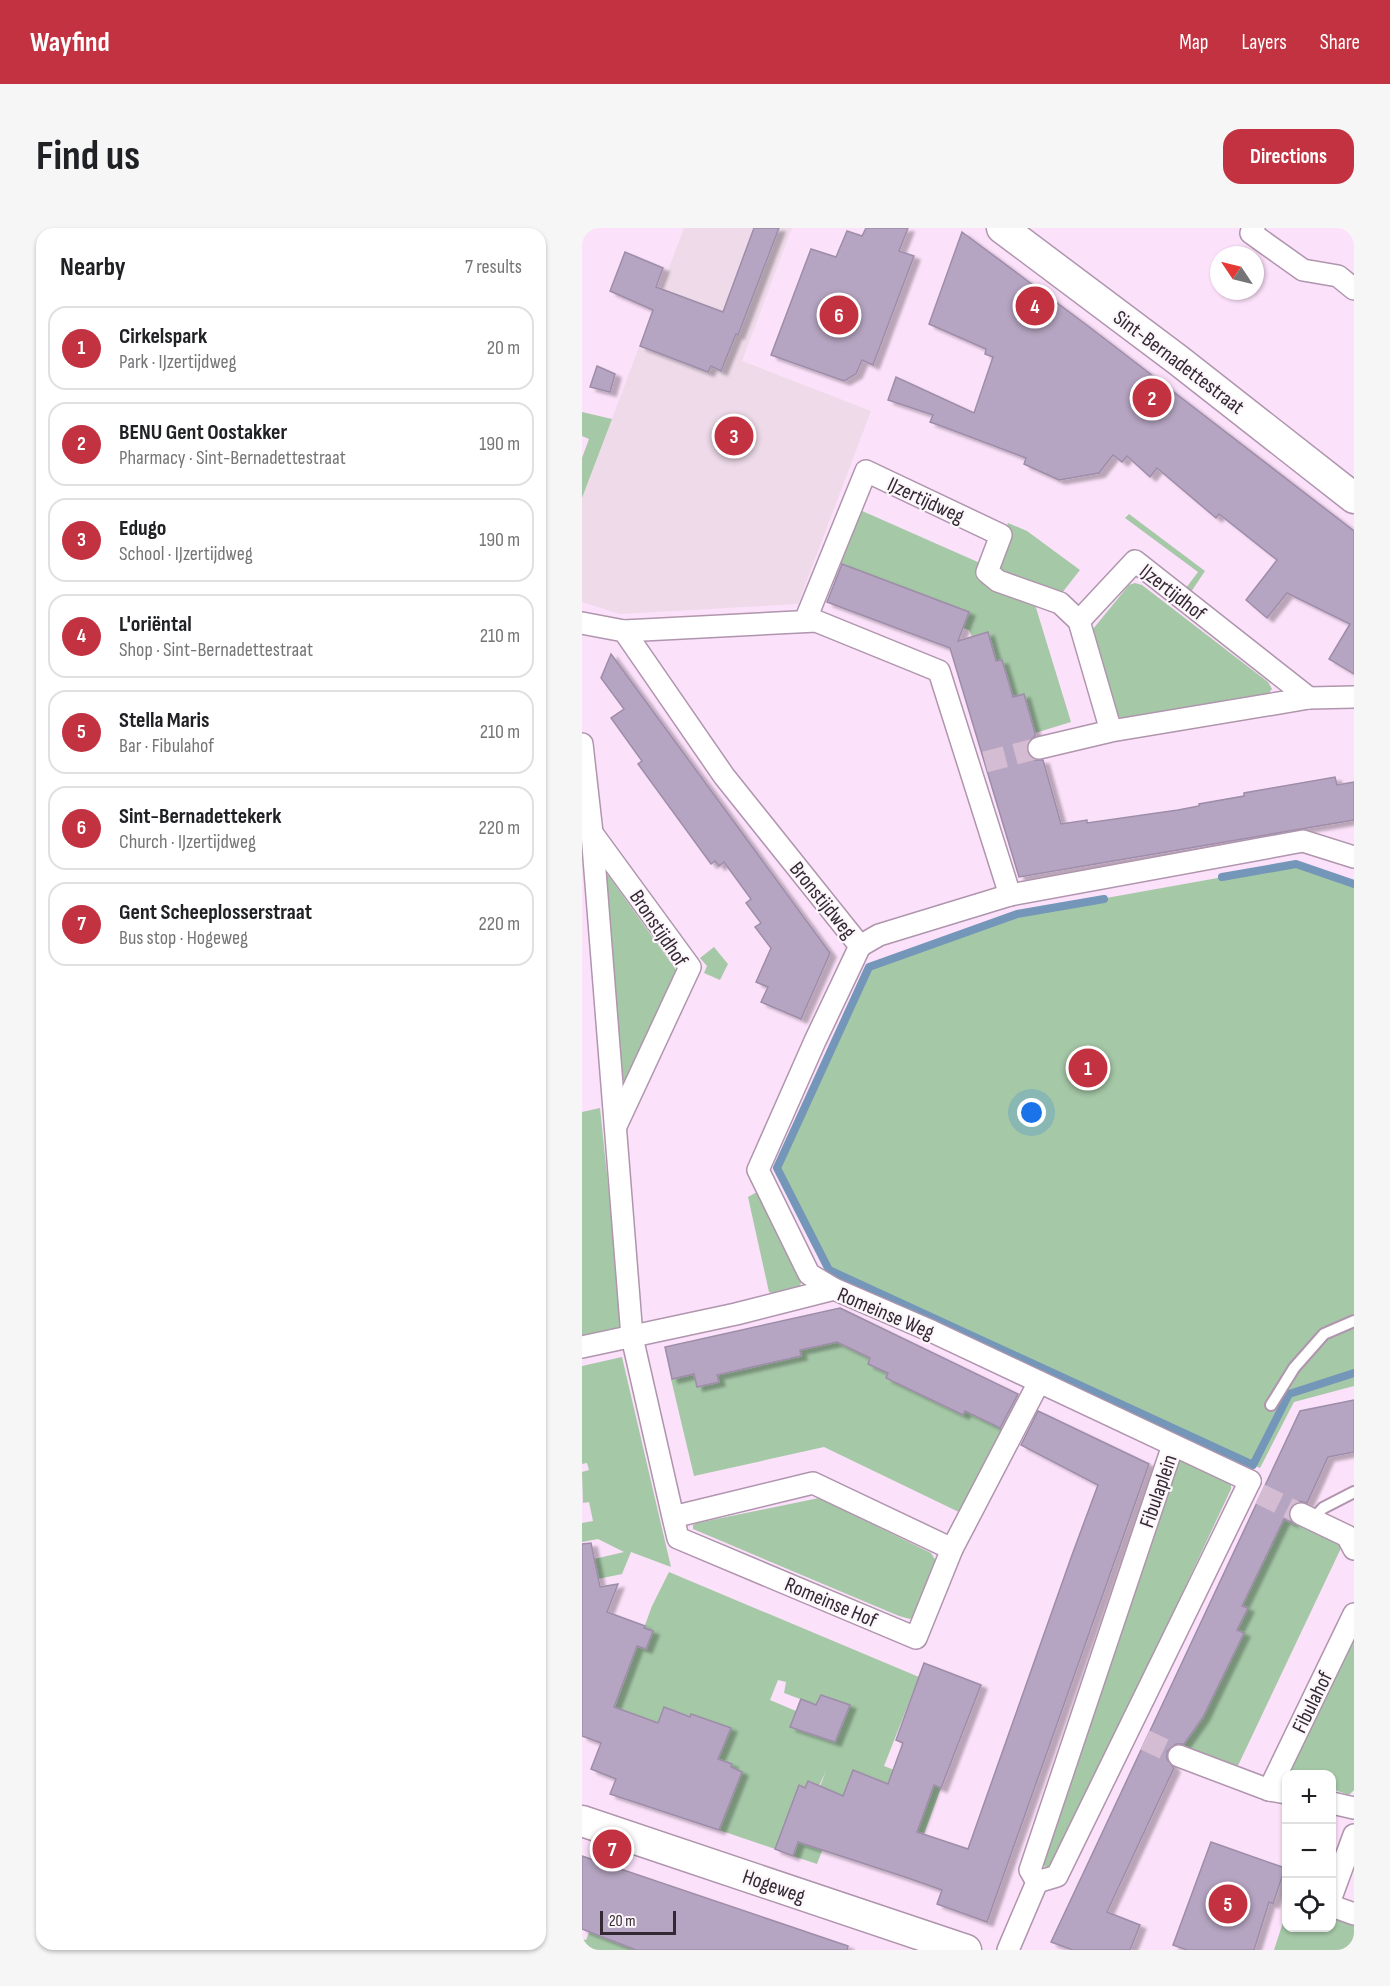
<!DOCTYPE html>
<html lang="en">
<head>
<meta charset="utf-8">
<style>
  :root { --surface:#fff; --page:#f6f6f6; --text:#202124; --muted:#757577; --line:#e0e0e0; --accent:#c23240 }
  body { margin:0; font-family:"Sofia Sans Condensed",sans-serif; background:var(--page); color:var(--text) }
  .controls { position:absolute; right:18px; bottom:18px; display:grid; overflow:hidden; border-radius:12px; box-shadow:0 2px 4px #0004 }
  .controls button { width:54px; height:54px; display:grid; place-items:center; padding:0; border:0; border-bottom:2px solid var(--line); background:var(--surface); color:var(--text); font:30px sans-serif }
  .compass { position:absolute; left:628px; top:18px; width:54px; height:54px; border-radius:50%; background:var(--surface); box-shadow:0 2px 4px #0004; rotate:305deg }
  .scale { position:absolute; left:18px; bottom:15px; width:76px; box-sizing:border-box; padding-left:6px; border:3px solid #332932; border-top:0; font-size:16px; line-height:21px; white-space:nowrap; color:#332932; -webkit-text-stroke:4px #fcf6fb; paint-order:stroke }
  .you { position:absolute; left:450px; top:885px; width:21px; height:21px; margin:-15px; border:4px solid #fff; border-radius:50%; background:#1a73e8; box-shadow:0 0 0 9px #1a73e833 }
  .badge { display:grid; place-items:center; width:39px; height:39px; border-radius:50%; background:var(--accent); color:#fff; font-size:20px; font-weight:700 }
  .pin { position:absolute; translate:-50% -50%; border:3px solid #fff; box-shadow:0 2px 6px #0006 }
  .list { margin:0; padding:0; list-style:none }
  h2 { display:flex; justify-content:space-between; align-items:center; height:78px; margin:0; padding:0 24px; font-size:26px }
  h2 small { font-size:20px; font-weight:400; color:var(--muted) }
  .list li { display:grid; grid-template-columns:39px 1fr auto; gap:18px; align-items:center; box-sizing:border-box; height:84px; margin:0 12px 12px; padding:0 12px; border:2px solid var(--line); border-radius:18px }
  .list b { display:block; font-size:22px; white-space:nowrap }
  .list p { margin:0; font-size:20px; white-space:nowrap; color:var(--muted) }
  .list em { font-size:20px; font-style:normal; color:var(--muted) }
  .icon { flex:none; width:33px; height:33px; fill:none; stroke:currentColor; stroke-width:2; stroke-linecap:round; stroke-linejoin:round }
  .map { position:relative; flex:none; width:772px; height:1722px; overflow:hidden; border-radius:18px }
  header { display:flex; align-items:center; gap:36px; box-sizing:border-box; height:84px; padding:0 30px; background:var(--accent); color:#fff }
  header strong { font-size:28px }
  nav { display:flex; gap:33px; margin-inline-start:auto; font-size:21px }
  .intro { display:flex; align-items:center; justify-content:space-between; box-sizing:border-box; height:144px; padding:0 36px }
  h1 { margin:0; font-size:42px }
  .button { padding:15px 27px; border-radius:18px; background:var(--accent); color:#fff; font-size:21px; font-weight:700 }
  main { display:flex; gap:36px; padding:0 36px }
  aside { flex:1; background:var(--surface); border-radius:18px; box-shadow:0 2px 4px #0004 }
  .map>svg:first-child { display:block }
  .education { fill:#eedae9 }
  .green { fill:#a5c8a7; fill-rule:evenodd }
  .lines { fill:none; stroke-linecap:round; stroke-linejoin:round }
  .stream { stroke:#7496b8; stroke-width:8 }
  .building { fill:#b6a5c2; stroke:#9e8da9; stroke-width:1.5; filter:url(#shadow) }
  .street-tunnel { stroke:#d4bcd2; stroke-width:21; stroke-dasharray:21 10; stroke-linecap:butt }
  .lane-casing { stroke:#af95ad; stroke-width:14 }
  .street-casing { stroke:#af95ad; stroke-width:24 }
  .secondary-casing { stroke:#af95ad; stroke-width:33 }
  .lane { stroke:#fff; stroke-width:10 }
  .street { stroke:#fff; stroke-width:21 }
  .secondary { stroke:#fff; stroke-width:30 }
  .labels { text-anchor:middle; stroke-width:4.5; stroke-linejoin:round; paint-order:stroke }
  .street-label { font-size:21px; fill:#332932; stroke:#fcf6fb }
</style>
</head>
<body>
<header>
<strong>Wayfind</strong>
<nav><a>Map</a><a>Layers</a><a>Share</a></nav>
</header>
<div class="intro"><h1>Find us</h1><a class="button">Directions</a></div>
<main>
<aside>
<h2>Nearby<small>7 results</small></h2>
<ul class="list">
<li><span class="badge">1</span><div><b>Cirkelspark</b><p>Park · IJzertijdweg</p></div><em>20 m</em></li>
<li><span class="badge">2</span><div><b>BENU Gent Oostakker</b><p>Pharmacy · Sint-Bernadettestraat</p></div><em>190 m</em></li>
<li><span class="badge">3</span><div><b>Edugo</b><p>School · IJzertijdweg</p></div><em>190 m</em></li>
<li><span class="badge">4</span><div><b>L'oriëntal</b><p>Shop · Sint-Bernadettestraat</p></div><em>210 m</em></li>
<li><span class="badge">5</span><div><b>Stella Maris</b><p>Bar · Fibulahof</p></div><em>210 m</em></li>
<li><span class="badge">6</span><div><b>Sint-Bernadettekerk</b><p>Church · IJzertijdweg</p></div><em>220 m</em></li>
<li><span class="badge">7</span><div><b>Gent Scheeplosserstraat</b><p>Bus stop · Hogeweg</p></div><em>220 m</em></li>
</ul>
</aside>
<div class="map">
<svg width="772" height="1722" viewBox="0 0 772 1722">
  <defs>
    <filter id="shadow"><feDropShadow dx="6" dy="4" stdDeviation="1.5" flood-color="#0004"/></filter>
  </defs>
  <rect width="100%" height="100%" fill="#fce1fa"/>
  <polygon class="education" points="102,0 210,0 160,133 289,183 216,376 38,386 0,374 0,270"/>
  <g class="green">
    <polygon points="0,184 30,191 0,270 0,230 7,211 0,208"/>
    <polygon points="278,282 398,335 394,348 451,370 489,494 453,505 442,467 431,469 420,432 412,434 405,405 390,409 387,402 381,400 387,384 257,336"/>
    <polygon points="547,286 623,343 609,364 604,360 616,344 543,290"/>
    <polygon points="426,295 445,303 498,342 476,370 410,340"/>
    <polygon points="553,355 560,357 686,454 690,461 687,465 541,492 535,487 511,401 547,357"/>
    <polygon points="714,636 772,656 772,1158 712,1174 678,1240 247,1042 195,940 287,739 435,686"/>
    <polygon points="21,646 26,647 95,743 50,850 43,854 40,850"/>
    <polygon points="132,719 146,736 138,752 122,745 125,738 118,730"/>
    <polygon points="18,880 41,1099 0,1108 0,884"/>
    <polygon points="175,964 178,966 219,1055 217,1060 192,1066 187,1064 166,969"/>
    <polygon points="255,1114 288,1130 286,1136 306,1145 304,1150 381,1187 383,1183 424,1203 383,1287 242,1219 112,1248 89,1151 112,1146 115,1159 137,1154 134,1141"/>
    <polygon points="40,1129 89,1339 49,1324 40,1346 6,1353 8,1332 42,1324 16,1311 0,1314 0,1295 11,1293 7,1274 1,1275 0,1244 7,1242 5,1235 0,1236 0,1138"/>
    <polygon points="600,1230 649,1255 649,1261 473,1637 468,1640 461,1638 458,1630 595,1237"/>
    <polygon points="237,1270 349,1325 354,1333 335,1386 328,1391 317,1388 111,1301 111,1297 115,1295"/>
    <polygon points="702,1291 760,1318 652,1546 594,1517 613,1494 617,1496 661,1406 655,1402 665,1381 660,1378"/>
    <path d="M87 1344 337 1449 302 1538 359 1560 342 1606 335 1604 286 1564 292 1550 271 1542 235 1636 211 1628 244 1543 237 1558 226 1553 223 1562 217 1560 193 1621 137 1602 160 1544 149 1539 124 1562 109 1486 89 1539 92 1483 82 1479 69 1513 57 1488 47 1484 22 1508 70 1378ZM196 1452 204 1454 202 1465 218 1471 214 1483 188 1472Z"/>
    <polygon points="772,1406 772,1562 767,1567 750,1561 750,1546 709,1546 707,1542"/>
    <polygon points="16,1683 34,1690 26,1711 53,1722 0,1722 0,1711 4,1712"/>
    <polygon points="704,1685 704,1700 750,1700 750,1689 772,1697 772,1722 692,1722"/>
  </g>
  <g class="lines">
    <g class="stream">
      <polyline points="640,649 714,636 772,656"/>
      <polyline points="522,671 435,686 287,739 195,940 247,1042 671,1237 707,1166 772,1145"/>
    </g>
  </g>
  <g class="building">
    <polygon points="172,0 197,0 156,107 154,106 139,143 129,138 126,144 58,118 71,82 28,63 43,24 81,40 74,59 141,84"/>
    <polygon points="284,0 326,0 317,23 332,28 291,137 280,132 274,146 262,153 189,127 229,21 254,29 265,3 280,8"/>
    <polygon points="380,4 506,98 772,303 772,446 747,431 768,396 705,365 685,390 664,372 695,332 637,286 634,290 575,240 568,249 545,228 540,234 531,227 517,245 477,252 442,236 444,230 362,199 348,194 351,187 306,172 314,149 392,185 411,129 403,126 404,121 347,96"/>
    <polygon points="15,138 33,146 28,164 8,159"/>
    <polygon points="260,336 387,384 376,413 406,404 414,433 420,432 431,469 442,466 453,505 453,508 445,516 445,523 453,532 461,532 479,596 505,592 505,595 596,582 617,578 617,576 662,568 662,565 753,549 755,557 772,554 772,592 437,649 368,420 245,374"/>
    <polygon points="29,426 248,725 219,791 179,774 186,759 174,754 189,720 173,699 179,695 164,675 169,671 142,634 137,638 133,633 129,636 56,536 60,533 29,490 42,481 19,450"/>
    <polygon points="258,1080 436,1166 418,1200 383,1183 381,1187 304,1150 306,1145 286,1136 288,1130 255,1114 218,1122 219,1128 135,1147 137,1154 115,1159 112,1146 90,1151 83,1119"/>
    <polygon points="772,1172 772,1224 746,1229 725,1275 717,1273 708,1280 706,1288 710,1295 702,1291 660,1378 666,1380 655,1402 662,1405 621,1489 602,1516 594,1516 585,1523 585,1531 592,1540 525,1684 558,1697 548,1722 491,1722 469,1714 718,1183"/>
    <polygon points="456,1183 567,1236 405,1694 355,1676 360,1662 326,1650 216,1614 211,1628 193,1621 217,1557 223,1560 226,1553 261,1568 271,1542 306,1556 321,1515 314,1512 342,1435 399,1457 359,1560 352,1557 335,1604 386,1621 490,1327 516,1257 439,1217"/>
    <polygon points="9,1315 18,1359 36,1356 25,1384 63,1398 62,1400 71,1403 64,1421 55,1418 32,1479 76,1495 82,1479 108,1489 109,1486 149,1500 136,1531 150,1536 149,1539 160,1544 137,1602 28,1566 34,1551 9,1541 19,1515 0,1508 0,1316"/>
    <polygon points="239,1467 268,1477 253,1514 208,1499 219,1471 234,1477"/>
    <polygon points="629,1614 703,1640 691,1676 687,1674 672,1722 605,1722 591,1717"/>
    <polygon points="0,1628 266,1718 265,1722 54,1722 0,1701"/>
  </g>
  <g class="lines">
    <g class="street-tunnel">
      <polyline points="403,534 457,520"/>
      <polyline points="678,1266 719,1286"/>
      <polyline points="563,1512 597,1528"/>
    </g>
    <defs>
      <g id="lane">
        <polyline points="689,1177 712,1140 742,1106 772,1093"/>
        <polyline points="731,1291 741,1280 772,1264"/>
      </g>
      <g id="street">
        <polyline points="672,0 669,5 721,42 756,48 772,61"/>
        <polyline points="223,393 284,243 419,307 405,344 416,353 478,375 497,393"/>
        <polyline points="0,395 42,403 142,548 278,718"/>
        <polyline points="42,403 234,393 357,443 428,667"/>
        <polyline points="727,470 772,469"/>
        <polyline points="0,516 10,605 50,1109 91,1289 96,1310 334,1410 370,1321 231,1255 91,1289"/>
        <polyline points="457,520 529,503 727,470 553,333 497,393 529,503"/>
        <polyline points="10,605 108,739 34,898"/>
        <polyline points="278,718 233,813 176,942 227,1046 252,1061 349,1103 668,1253"/>
        <polyline points="278,718 297,707 428,667 721,613 772,629"/>
        <polyline points="0,1119 154,1086 252,1061"/>
        <polyline points="719,1286 765,1308 772,1321"/>
        <polyline points="370,1321 457,1154"/>
        <polyline points="597,1528 687,1562"/>
        <polyline points="704,1565 687,1562 772,1386"/>
        <polyline points="750,1575 772,1580"/>
        <polyline points="455,1654 448,1642 591,1217"/>
        <polyline points="455,1654 475,1648 668,1253"/>
        <polyline points="750,1667 772,1607"/>
        <polyline points="750,1678 772,1686"/>
        <polyline points="426,1722 455,1654"/>
      </g>
      <g id="secondary">
        <polyline points="420,0 596,132 772,270"/>
        <polyline points="0,1593 384,1722"/>
      </g>
    </defs>
    <use href="#lane" class="lane-casing"/>
    <use href="#street" class="street-casing"/>
    <use href="#secondary" class="secondary-casing"/>
    <use href="#lane" class="lane"/>
    <use href="#street" class="street"/>
    <use href="#secondary" class="secondary"/>
  </g>
  <g class="labels">
    <g class="street-label">
      <text transform="translate(597 134) rotate(37)" y="7">Sint-Bernadettestraat</text>
      <text transform="translate(344 272) rotate(25)" y="7">IJzertijdweg</text>
      <text transform="translate(591 364) rotate(38)" y="7">IJzertijdhof</text>
      <text transform="translate(241 672) rotate(51)" y="7">Bronstijdweg</text>
      <text transform="translate(77 700) rotate(56)" y="7">Bronstijdhof</text>
      <text transform="translate(304 1085) rotate(23)" y="7">Romeinse Weg</text>
      <text transform="translate(576 1263) rotate(-71)" y="7">Fibulaplein</text>
      <text transform="translate(249 1374) rotate(23)" y="7">Romeinse Hof</text>
      <text transform="translate(730 1474) rotate(-64)" y="7">Fibulahof</text>
      <text transform="translate(192 1658) rotate(19)" y="7">Hogeweg</text>
    </g>
  </g>
</svg>
<div class="controls">
<button>+</button>
<button>−</button>
<button><svg class="icon" aria-label="locate" viewBox="0 0 24 24"><circle cx="12" cy="12" r="6"/><path d="M12 2v4M12 18v4M2 12h4M18 12h4"/></svg></button>
</div>
<svg class="compass" viewBox="-18 -18 36 36"><path d="M0-13l5 13h-10z" fill="#e53935"/><path d="M0 13l5-13h-10z" fill="#757577"/></svg>
<div class="scale">20 m</div>
<div class="you"></div>
<div class="pin badge" style="left:506px;top:840px">1</div>
<div class="pin badge" style="left:570px;top:170px">2</div>
<div class="pin badge" style="left:152px;top:208px">3</div>
<div class="pin badge" style="left:453px;top:78px">4</div>
<div class="pin badge" style="left:646px;top:1676px">5</div>
<div class="pin badge" style="left:257px;top:87px">6</div>
<div class="pin badge" style="left:30px;top:1621px">7</div>
</div>
</main>
</body>
</html>
